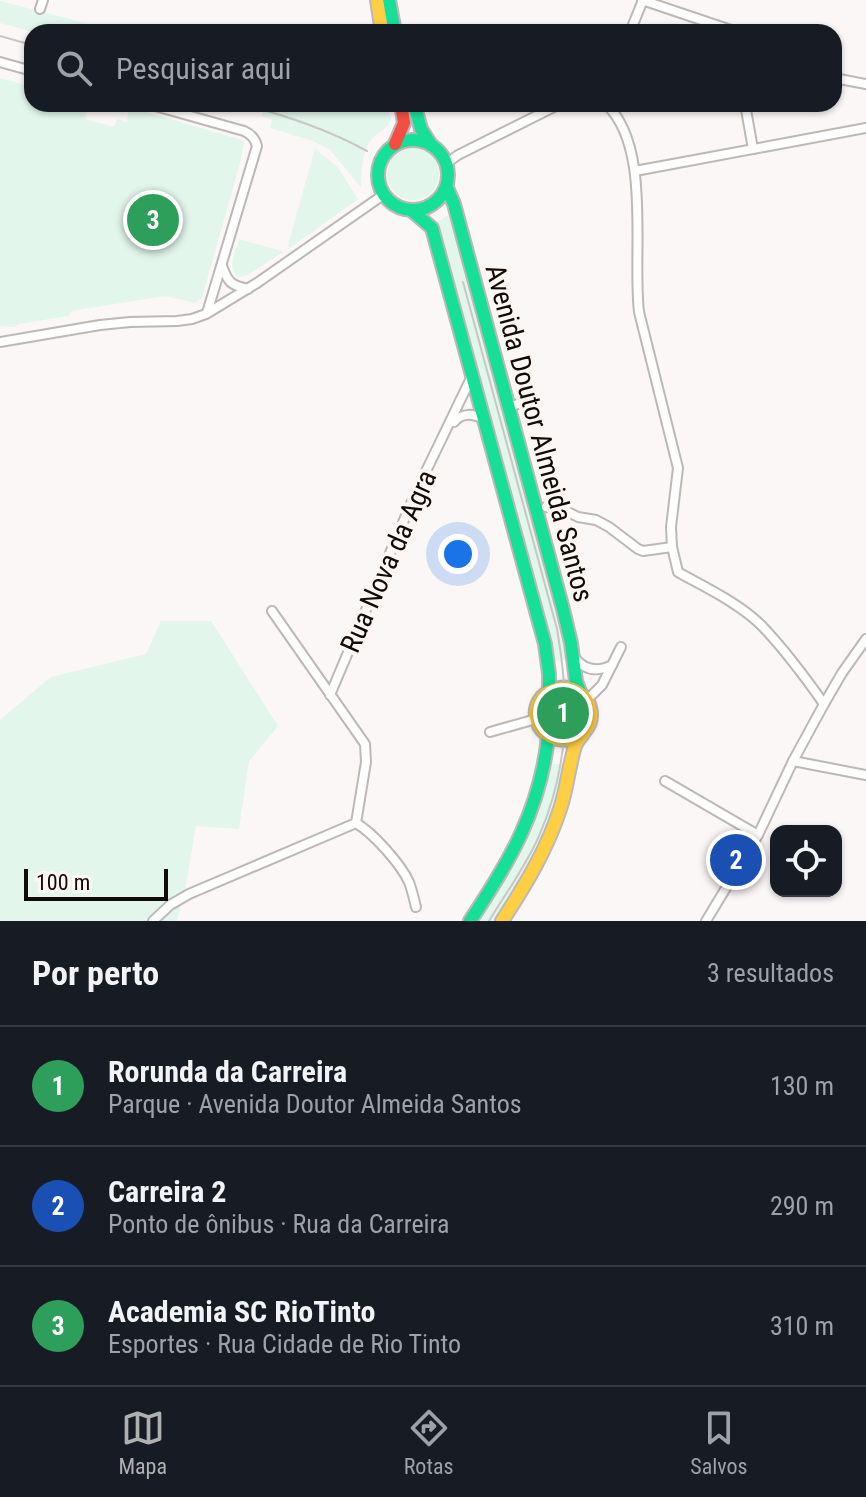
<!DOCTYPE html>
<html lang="pt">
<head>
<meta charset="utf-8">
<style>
  :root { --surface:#171b24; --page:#242831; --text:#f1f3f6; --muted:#9ea1a6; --line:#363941; --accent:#b1b0b0 }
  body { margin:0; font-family:"Roboto Condensed",sans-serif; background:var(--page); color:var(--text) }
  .controls { position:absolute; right:24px; bottom:24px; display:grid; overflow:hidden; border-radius:16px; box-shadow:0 2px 6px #0004 }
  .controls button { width:72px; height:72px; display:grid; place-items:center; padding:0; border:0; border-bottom:2px solid var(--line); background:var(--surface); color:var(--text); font:40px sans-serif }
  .scale { position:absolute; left:24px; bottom:20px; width:144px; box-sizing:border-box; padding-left:8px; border:4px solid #110b08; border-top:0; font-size:22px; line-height:28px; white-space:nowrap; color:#110b08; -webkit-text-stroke:6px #fef6f3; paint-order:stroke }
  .you { position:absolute; left:458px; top:554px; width:28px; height:28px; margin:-20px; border:6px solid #fff; border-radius:50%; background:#1a73e8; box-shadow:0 0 0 12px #1a73e833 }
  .badge { display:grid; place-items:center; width:52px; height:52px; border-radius:50%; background:var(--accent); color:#fff; font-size:26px; font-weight:700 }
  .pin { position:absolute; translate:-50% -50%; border:4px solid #fff; box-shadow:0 2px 8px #0006 }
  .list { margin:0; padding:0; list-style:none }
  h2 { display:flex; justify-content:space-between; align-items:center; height:104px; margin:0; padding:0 32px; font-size:34px }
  h2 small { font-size:26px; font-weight:400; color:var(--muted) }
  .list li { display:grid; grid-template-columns:52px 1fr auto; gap:24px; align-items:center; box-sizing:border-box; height:120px; padding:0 32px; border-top:2px solid var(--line) }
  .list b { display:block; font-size:30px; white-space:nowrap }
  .list p { margin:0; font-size:26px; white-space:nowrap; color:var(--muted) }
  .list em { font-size:26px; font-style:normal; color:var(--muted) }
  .icon { flex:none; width:44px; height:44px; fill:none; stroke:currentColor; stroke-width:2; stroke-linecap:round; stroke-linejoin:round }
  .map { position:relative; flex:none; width:866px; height:921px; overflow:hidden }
  .search { position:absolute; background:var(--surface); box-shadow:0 2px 6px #0004; left:24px; right:24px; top:24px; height:88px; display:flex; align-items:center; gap:20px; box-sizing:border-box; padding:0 28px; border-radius:24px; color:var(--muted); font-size:30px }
  .sheet { height:464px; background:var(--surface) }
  nav { display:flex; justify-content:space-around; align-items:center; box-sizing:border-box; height:112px; border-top:2px solid var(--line); background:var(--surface); font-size:22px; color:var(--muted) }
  nav a { display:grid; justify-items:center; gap:4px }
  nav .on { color:var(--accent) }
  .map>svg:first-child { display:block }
  .green { fill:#e2f6eb }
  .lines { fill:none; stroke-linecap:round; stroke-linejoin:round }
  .street-casing { stroke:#bdb8b6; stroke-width:12 }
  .fast-casing { stroke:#bdb8b6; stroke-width:16 }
  .slow-casing { stroke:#bdb8b6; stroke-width:16 }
  .jam-casing { stroke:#bdb8b6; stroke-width:16 }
  .street { stroke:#fefefe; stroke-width:8 }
  .fast { stroke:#16e098; stroke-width:12 }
  .slow { stroke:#ffcf43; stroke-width:12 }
  .jam { stroke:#f24e42; stroke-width:12 }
  .tram { stroke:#c8c7c6; stroke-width:2 }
  .labels { text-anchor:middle; stroke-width:8; stroke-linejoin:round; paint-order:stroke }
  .street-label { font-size:28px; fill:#110b08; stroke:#fef6f3 }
</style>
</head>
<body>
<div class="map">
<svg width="866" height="921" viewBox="0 0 866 921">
  <rect width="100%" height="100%" fill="#fbf7f6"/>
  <g class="green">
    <polygon points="0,1 109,29 112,32 33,32 0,23"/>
    <polygon points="0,78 32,87 32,104 88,104 85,119 114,127 117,119 127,122 128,112 133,109 139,110 242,140 244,142 240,163 202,298 195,303 165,296 71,311 69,316 18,324 15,327 0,326"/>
    <path d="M265 104H387L391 120C387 129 379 131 373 138 361 151 362 170 361 187L330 150 313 141 270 128 272 119 262 116Z"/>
    <circle cx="413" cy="174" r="26"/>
    <polygon points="315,148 338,168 358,199 290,248 288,246"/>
    <polygon points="450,214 559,616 566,652 564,653 565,660 552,661 531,568 442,240 435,223"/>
    <path d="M239 239 282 251 283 252 246 276 238 277C226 268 236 251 239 239Z"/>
    <polygon points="161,621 211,621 278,726 249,761 239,829 196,826 187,879 177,921 0,921 0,720 51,677 146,654"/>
    <circle cx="563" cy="713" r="21"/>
    <path d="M550 763 566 765C554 827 529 868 496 921H476C494 891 516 862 531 829 540 808 545 785 550 763Z"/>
  </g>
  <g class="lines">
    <defs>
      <g id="street">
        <polyline points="642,0 737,32"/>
        <polyline points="40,9 43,0"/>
        <polyline points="630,32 643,0"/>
        <polyline points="0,62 32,71"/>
        <polyline points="834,78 866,84"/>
        <path d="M148 104 244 131C251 134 255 138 257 146L207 313"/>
        <path d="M606 104C652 147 632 253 639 312L678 468 671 527 672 547 678 572C706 588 739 603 762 626 785 650 805 677 824 704"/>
        <polyline points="745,104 753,149"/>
        <polyline points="447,163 458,155 560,104"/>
        <polyline points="635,171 866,128"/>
        <path d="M222 266C228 282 230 285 248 289"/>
        <polyline points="0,342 100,325 130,322 177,321 192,319 206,314 257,283 383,195"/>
        <polyline points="508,407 528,401"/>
        <path d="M454 422C463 412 473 414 484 419"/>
        <polyline points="546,507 568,512 578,517 596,520 609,527 638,549 643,551 672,547"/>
        <path d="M575 658C585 671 598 672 612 665"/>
        <polyline points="330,695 415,494 471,378"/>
        <polyline points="587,700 602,685 621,647"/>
        <polyline points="490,732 536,719"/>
        <polyline points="793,761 866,775"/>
        <polyline points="665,781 758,835"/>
        <path d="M356 823C373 833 400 863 409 882 412 890 414 899 416 907"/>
        <polyline points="153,921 170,905 189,894 356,823 366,762 365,744 272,611"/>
        <polyline points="706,921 758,835 793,761 824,704 842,673 866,639"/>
      </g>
      <g id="fast">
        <polyline points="389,0 395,32"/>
        <polyline points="414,104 421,129 431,145"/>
        <circle cx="413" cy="175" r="35"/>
        <polyline points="447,188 454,204 563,609 571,643 576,681 580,692"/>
        <polyline points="411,210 432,228 545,644 549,674 549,691"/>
        <path d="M470 921C510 861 540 810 548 737"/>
      </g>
      <g id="slow">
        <polyline points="377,0 382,32"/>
        <path d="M502 921C526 884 548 848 561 806 567 787 569 766 575 746 577 740 582 736 585 731 595 719 592 702 580 693 573 688 565 686 556 689 522 697 532 750 578 738"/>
      </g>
      <polyline id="jam" points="395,144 404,123 401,104"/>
    </defs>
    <use href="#street" class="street-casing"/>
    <use href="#fast" class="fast-casing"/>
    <use href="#slow" class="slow-casing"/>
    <use href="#jam" class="jam-casing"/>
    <use href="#street" class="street"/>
    <use href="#fast" class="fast"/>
    <use href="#slow" class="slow"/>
    <use href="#jam" class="jam"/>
    <g class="tram">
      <polyline points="0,36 32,45"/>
      <path d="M243 104C286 116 327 129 367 151"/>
      <path d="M463 282 557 629C570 702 569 767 539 836 526 866 506 893 489 921"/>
    </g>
  </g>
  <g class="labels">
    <g class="street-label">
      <text transform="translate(540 433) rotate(75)" y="10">Avenida Doutor Almeida Santos</text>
      <text transform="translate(388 561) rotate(-66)" y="10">Rua Nova da Agra</text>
    </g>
  </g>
</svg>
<div class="controls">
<button><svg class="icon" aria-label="locate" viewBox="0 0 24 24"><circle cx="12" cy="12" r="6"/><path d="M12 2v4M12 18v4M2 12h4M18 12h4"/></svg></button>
</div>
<div class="scale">100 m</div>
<div class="you"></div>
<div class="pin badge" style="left:563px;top:713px;background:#2e9e5b">1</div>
<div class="pin badge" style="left:736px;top:860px;background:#1a4fb4">2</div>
<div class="pin badge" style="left:153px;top:220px;background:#2e9e5b">3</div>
<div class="search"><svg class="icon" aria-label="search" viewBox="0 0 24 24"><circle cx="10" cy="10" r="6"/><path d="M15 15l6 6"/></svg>Pesquisar aqui</div>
</div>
<section class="sheet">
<h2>Por perto<small>3 resultados</small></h2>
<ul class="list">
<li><span class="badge" style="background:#2e9e5b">1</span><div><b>Rorunda da Carreira</b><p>Parque · Avenida Doutor Almeida Santos</p></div><em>130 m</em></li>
<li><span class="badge" style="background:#1a4fb4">2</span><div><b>Carreira 2</b><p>Ponto de ônibus · Rua da Carreira</p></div><em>290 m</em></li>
<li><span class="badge" style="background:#2e9e5b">3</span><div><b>Academia SC RioTinto</b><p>Esportes · Rua Cidade de Rio Tinto</p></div><em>310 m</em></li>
</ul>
</section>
<nav>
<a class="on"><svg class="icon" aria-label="map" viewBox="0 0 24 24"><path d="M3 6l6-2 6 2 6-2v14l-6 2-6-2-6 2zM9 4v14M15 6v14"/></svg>Mapa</a>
<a><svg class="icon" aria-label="directions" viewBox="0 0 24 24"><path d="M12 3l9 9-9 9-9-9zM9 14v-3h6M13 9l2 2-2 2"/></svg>Rotas</a>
<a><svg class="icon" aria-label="saved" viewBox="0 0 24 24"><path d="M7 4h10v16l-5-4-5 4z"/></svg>Salvos</a>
</nav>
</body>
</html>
